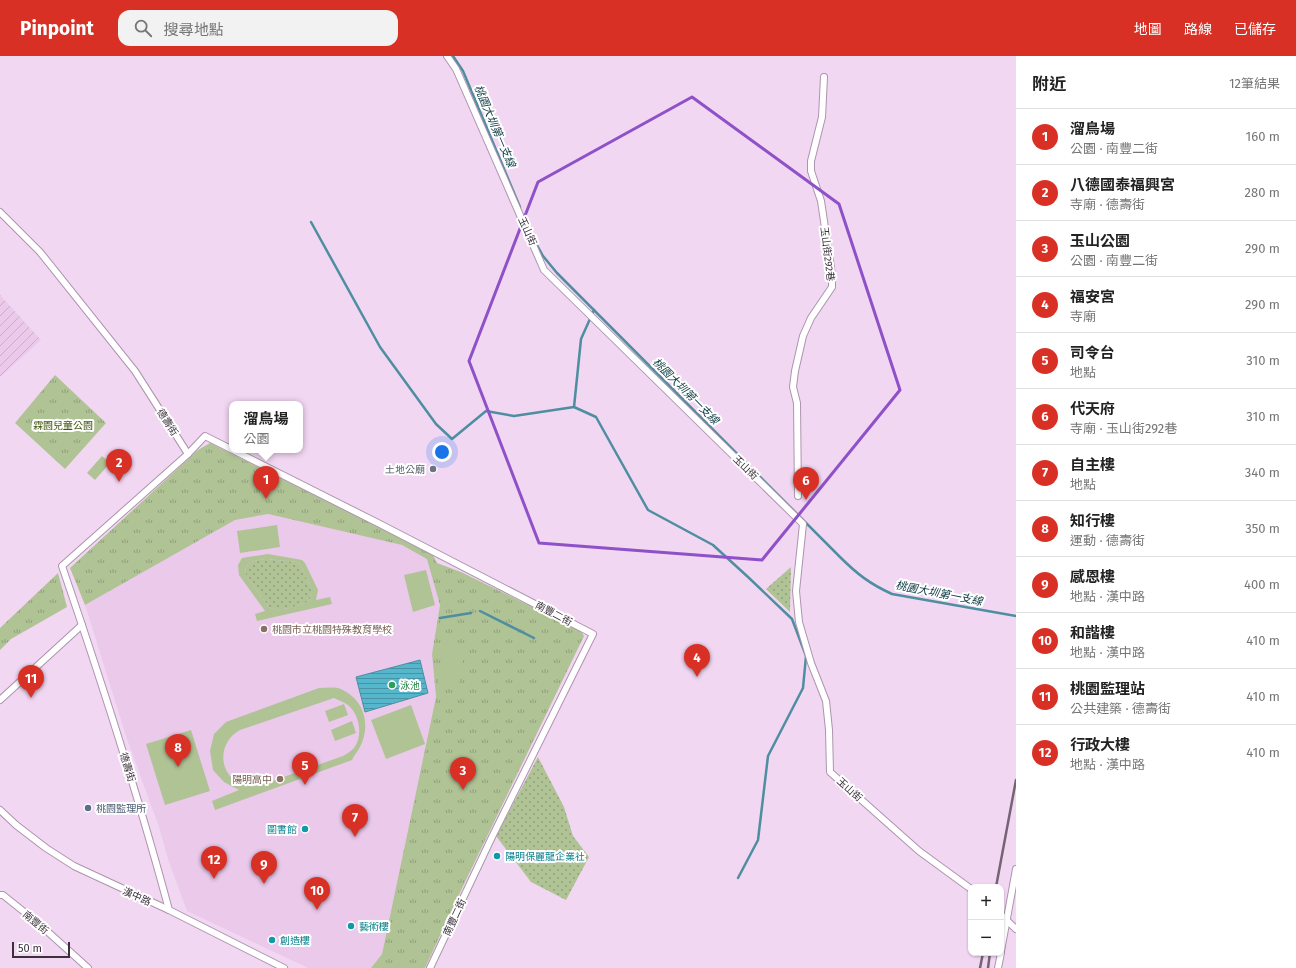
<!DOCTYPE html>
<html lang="zh-TW">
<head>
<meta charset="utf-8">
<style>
  :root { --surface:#fff; --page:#f2f2f2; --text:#222; --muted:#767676; --line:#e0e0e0; --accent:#d93025 }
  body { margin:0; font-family:"Fira Sans","Noto Sans TC",sans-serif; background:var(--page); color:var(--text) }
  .controls { position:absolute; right:12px; bottom:12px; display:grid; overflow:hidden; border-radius:8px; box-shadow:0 1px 3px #0004 }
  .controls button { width:36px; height:36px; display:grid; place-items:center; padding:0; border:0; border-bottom:1px solid var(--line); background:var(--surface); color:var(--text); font:20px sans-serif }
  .scale { position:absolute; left:12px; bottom:10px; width:58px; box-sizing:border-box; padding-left:4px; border:2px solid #3b303b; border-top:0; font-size:11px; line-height:14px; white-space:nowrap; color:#3b303b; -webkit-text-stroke:3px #fff; paint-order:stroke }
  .you { position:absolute; left:442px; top:396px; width:14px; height:14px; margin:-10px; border:3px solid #fff; border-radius:50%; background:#1a73e8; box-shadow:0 0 0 6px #1a73e833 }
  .badge { display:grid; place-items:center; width:26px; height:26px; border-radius:50%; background:var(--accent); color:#fff; font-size:13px; font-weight:700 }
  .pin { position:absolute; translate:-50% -33px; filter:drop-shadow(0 1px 2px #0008) }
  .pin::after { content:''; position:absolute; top:21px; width:14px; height:12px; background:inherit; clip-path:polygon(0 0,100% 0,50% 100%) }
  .popup { position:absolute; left:229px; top:345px; width:74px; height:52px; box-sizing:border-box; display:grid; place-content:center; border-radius:8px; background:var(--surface); filter:drop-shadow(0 1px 3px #0005); font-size:13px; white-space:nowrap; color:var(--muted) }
  .popup b { font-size:15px; color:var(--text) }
  .popup::after { content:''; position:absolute; left:50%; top:100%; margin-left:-8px; border:8px solid transparent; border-top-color:var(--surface) }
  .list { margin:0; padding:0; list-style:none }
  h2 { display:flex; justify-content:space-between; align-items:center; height:52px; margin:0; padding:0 16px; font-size:17px }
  h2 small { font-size:13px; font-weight:400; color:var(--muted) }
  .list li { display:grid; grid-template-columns:26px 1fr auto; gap:12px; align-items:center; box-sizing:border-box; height:56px; padding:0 16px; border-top:1px solid var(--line) }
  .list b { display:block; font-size:15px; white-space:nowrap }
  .list p { margin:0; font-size:13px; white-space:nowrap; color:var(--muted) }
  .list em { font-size:13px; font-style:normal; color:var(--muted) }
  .icon { flex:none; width:22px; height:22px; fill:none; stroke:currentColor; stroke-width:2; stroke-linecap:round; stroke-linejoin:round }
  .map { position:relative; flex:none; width:1016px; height:912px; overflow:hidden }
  header { display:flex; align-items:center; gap:24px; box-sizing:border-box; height:56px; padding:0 20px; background:var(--accent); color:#fff }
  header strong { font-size:19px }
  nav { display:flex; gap:22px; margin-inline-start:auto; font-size:14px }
  .search { width:280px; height:36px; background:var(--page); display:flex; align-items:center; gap:10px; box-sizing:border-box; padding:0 14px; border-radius:12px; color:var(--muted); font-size:15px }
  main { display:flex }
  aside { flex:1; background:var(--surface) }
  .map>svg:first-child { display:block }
  .industrial { fill:url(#industrial-furrows) }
  .built { fill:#eac9eb }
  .grass { fill:url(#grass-dots) }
  .park { fill:url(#park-tufts) }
  .pitch { fill:#b0c395; fill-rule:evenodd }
  .water { fill:url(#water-rules); stroke:#4e8ea0 }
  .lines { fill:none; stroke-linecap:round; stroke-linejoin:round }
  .stream { stroke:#4e8ea0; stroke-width:2.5 }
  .street-casing { stroke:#ad94ae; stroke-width:8 }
  .street { stroke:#fff; stroke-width:6 }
  .rail { stroke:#746474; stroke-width:2.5 }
  .marked { fill:none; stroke:#8e51c8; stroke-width:3; stroke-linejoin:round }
  .worship-dot { fill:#6b7280; stroke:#fff; stroke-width:1.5 }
  .education-dot { fill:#8d6e63; stroke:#fff; stroke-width:1.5 }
  .leisure-dot { fill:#2e9e5b; stroke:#fff; stroke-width:1.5 }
  .service-dot { fill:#5c6f8a; stroke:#fff; stroke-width:1.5 }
  .culture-dot { fill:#0f9aa8; stroke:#fff; stroke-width:1.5 }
  .labels { text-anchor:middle; stroke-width:4; stroke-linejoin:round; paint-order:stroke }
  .street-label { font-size:10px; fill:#3b303b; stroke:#fff }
  .park-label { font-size:10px; fill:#40570d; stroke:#fff }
  .worship-label { font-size:10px; fill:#5b616d; stroke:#fff; text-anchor:end }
  .education-label { font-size:10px; fill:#785e54; stroke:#fff; text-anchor:start }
  .leisure-label { font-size:10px; fill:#27864d; stroke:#fff; text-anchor:start }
  .service-label { font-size:10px; fill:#4e5e75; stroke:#fff; text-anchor:start }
  .culture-label { font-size:10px; fill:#0d838f; stroke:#fff; text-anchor:start }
  .water-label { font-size:11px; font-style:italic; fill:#134049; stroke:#fff }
</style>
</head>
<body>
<header>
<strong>Pinpoint</strong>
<div class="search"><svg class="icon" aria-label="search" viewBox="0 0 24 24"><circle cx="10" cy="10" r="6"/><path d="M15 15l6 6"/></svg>搜尋地點</div>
<nav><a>地圖</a><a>路線</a><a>已儲存</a></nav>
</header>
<main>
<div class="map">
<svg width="1016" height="912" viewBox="0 0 1016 912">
  <defs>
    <pattern id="industrial-furrows" width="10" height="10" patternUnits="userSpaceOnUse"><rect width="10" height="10" fill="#eac9eb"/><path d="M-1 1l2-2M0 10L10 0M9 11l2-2" fill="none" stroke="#caadca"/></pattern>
    <pattern id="grass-dots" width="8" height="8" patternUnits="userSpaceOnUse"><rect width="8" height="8" fill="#b0c395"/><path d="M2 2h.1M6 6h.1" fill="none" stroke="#909f7b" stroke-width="1.8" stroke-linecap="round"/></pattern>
    <pattern id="park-tufts" width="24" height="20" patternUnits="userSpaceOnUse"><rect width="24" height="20" fill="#b0c395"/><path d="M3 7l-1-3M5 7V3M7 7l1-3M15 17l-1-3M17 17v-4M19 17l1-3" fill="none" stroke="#909f7b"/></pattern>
    <pattern id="water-rules" width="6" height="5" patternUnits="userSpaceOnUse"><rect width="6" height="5" fill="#56b6cc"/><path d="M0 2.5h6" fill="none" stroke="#4894a7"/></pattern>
  </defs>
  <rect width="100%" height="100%" fill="#f2d7f3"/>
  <polygon class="industrial" points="0,239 41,284 0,321"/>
  <polygon class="built" points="268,458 402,489 422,499 428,503 440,549 432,598 436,641 382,898 371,912 308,912 187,855 168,803 159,771 127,683 85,549 235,464"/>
  <g class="grass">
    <path d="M267 503 296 506 300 508 312 534V538L309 545C300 550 277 557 269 551L246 519C243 505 256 504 267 503Z"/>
    <polygon points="791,511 790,556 766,533"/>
    <polygon points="538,701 564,751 573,780 589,801 566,844 531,826 496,780"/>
  </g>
  <g class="park">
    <polygon points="55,319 106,367 65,413 15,367"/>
    <polygon points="210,387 427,495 433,499 437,507 461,516 580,574 584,580 465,826 425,912 371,912 382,898 436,641 432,598 440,549 427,503 402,489 268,458 235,464 85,549 70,512 198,394"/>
    <polygon points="58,517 67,551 11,583 0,594 0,572"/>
  </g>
  <g class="pitch">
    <polygon points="102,400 110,407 95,424 87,417"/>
    <polygon points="277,469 280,491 240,497 237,475"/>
    <path d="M268 498 302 504 305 507 318 534 316 544 330 541 332 548 257 565 255 558 265 555 239 519 238 509 242 502ZM267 503 296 506 300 508 312 534V538L309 545C300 550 277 557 269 551L246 519C243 505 256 504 267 503Z"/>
    <polygon points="426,514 435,549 413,556 404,519"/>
    <polygon points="445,586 466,589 458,631 438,627"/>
    <path d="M319 632C325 632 332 631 338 632 363 641 372 667 360 691 358 695 354 699 352 704L215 754 212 745 239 734 224 726 213 714 210 695 214 678 226 666ZM334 642C338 644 344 646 348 649 360 659 363 680 354 692 351 695 347 698 343 700L258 730C254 730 250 731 245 729 218 722 216 687 240 674Z"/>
    <polygon points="344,648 348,659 329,666 325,655"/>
    <polygon points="411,649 425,688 386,703 371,664"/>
    <polygon points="352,665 356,677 335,685 331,674"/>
    <polygon points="191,674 210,735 165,749 146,688"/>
  </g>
  <polygon class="water" points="420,604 428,637 365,656 356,621"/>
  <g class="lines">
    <g class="stream">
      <polyline points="453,0 463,15 520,151"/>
      <polyline points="311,166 380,291 436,368 452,383 486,355 514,360 574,351 581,283 594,254"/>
      <path d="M532 180 543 200 557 217 840 501C857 518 870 528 892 538L1016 560"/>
      <polyline points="574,351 596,361 648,454 713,489 748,521 792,563 806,600 803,632 768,700 758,784 738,822"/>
      <polyline points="480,555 534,582"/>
      <polyline points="440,562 471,557"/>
    </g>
    <defs>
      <g id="street">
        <polyline points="447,0 456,13 460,22 544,214 803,468 796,535 799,566 811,607 826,645 829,674 830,716 919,795 971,833"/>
        <polyline points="0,156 40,196 135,315 188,398"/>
        <polyline points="798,440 797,347 793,331 795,315 803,280 811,262 832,231 832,219 821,145 811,115 811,105 822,61 824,21"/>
        <polyline points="0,644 82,569"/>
        <polyline points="0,754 16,769 46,792 74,810 169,854 284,912"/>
        <polyline points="0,839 3,839 38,867 88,912"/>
        <path d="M169 854C138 738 101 624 62 510L188 398 205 380 380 468 593 578 492 781 430 912"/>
        <polyline points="1001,859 1016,873"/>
        <polyline points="1001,895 1016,813"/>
        <polyline points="998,912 1001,897"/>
      </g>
    </defs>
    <use href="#street" class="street-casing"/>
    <use href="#street" class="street"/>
    <g class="rail">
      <polyline points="996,831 1016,724"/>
      <polyline points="980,912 983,897"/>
      <polyline points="988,912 990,897"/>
    </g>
  </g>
  <path class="marked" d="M692 41 839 148 900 334 762 504 539 487 469 305 538 126Z"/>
  <circle class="worship-dot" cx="433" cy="413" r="4"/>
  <g class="education-dot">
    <circle cx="264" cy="573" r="4"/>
    <circle cx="280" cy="723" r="4"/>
  </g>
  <circle class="leisure-dot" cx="392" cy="629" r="4"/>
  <circle class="service-dot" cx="88" cy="752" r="4"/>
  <g class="culture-dot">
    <circle cx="305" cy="773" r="4"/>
    <circle cx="497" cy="800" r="4"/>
    <circle cx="351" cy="870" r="4"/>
    <circle cx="272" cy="884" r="4"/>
  </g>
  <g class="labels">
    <g class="street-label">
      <text transform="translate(528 175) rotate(66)" y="4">玉山街</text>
      <text transform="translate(828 198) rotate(83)" y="4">玉山街292巷</text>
      <text transform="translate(168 366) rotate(57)" y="4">德壽街</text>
      <text transform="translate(746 411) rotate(44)" y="4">玉山街</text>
      <text transform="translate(554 557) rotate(28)" y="4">南豐二街</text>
      <text transform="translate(128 711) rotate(73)" y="4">德壽街</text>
      <text transform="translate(850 733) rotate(42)" y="4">玉山街</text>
      <text transform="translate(137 840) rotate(24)" y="4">漢中路</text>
      <text transform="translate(454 861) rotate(-65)" y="4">南豐二街</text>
      <text transform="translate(36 866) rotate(40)" y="4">南豐街</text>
    </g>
    <g class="park-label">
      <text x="63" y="373">霖園兒童公園</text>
    </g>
    <g class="worship-label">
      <text x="425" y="417">土地公廟</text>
    </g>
    <g class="education-label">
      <text x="272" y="577">桃園市立桃園特殊教育學校</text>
      <text x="272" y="727" text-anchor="end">陽明高中</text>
    </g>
    <g class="leisure-label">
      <text x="400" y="633">泳池</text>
    </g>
    <g class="service-label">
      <text x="96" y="756">桃園監理所</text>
    </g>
    <g class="culture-label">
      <text x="297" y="777" text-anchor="end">圖書館</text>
      <text x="505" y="804">陽明保麗龍企業社</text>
      <text x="359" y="874">藝術樓</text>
      <text x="280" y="888">創造樓</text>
    </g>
    <g class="water-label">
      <text transform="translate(495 70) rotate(67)" y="4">桃園大圳第一支線</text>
      <text transform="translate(686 335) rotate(45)" y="4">桃園大圳第一支線</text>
      <text transform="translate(939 537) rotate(11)" y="4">桃園大圳第一支線</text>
    </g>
  </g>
</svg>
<div class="controls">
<button>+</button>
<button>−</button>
</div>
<div class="scale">50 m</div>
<div class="you"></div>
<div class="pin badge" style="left:266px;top:443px">1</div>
<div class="popup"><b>溜鳥場</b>公園</div>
<div class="pin badge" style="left:119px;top:426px">2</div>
<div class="pin badge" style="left:463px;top:734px">3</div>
<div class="pin badge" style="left:697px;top:621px">4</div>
<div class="pin badge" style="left:305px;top:729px">5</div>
<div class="pin badge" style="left:806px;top:444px">6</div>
<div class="pin badge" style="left:355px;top:781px">7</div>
<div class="pin badge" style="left:178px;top:711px">8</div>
<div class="pin badge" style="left:264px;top:828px">9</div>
<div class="pin badge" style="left:317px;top:854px">10</div>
<div class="pin badge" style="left:31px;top:642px">11</div>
<div class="pin badge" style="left:214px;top:823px">12</div>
</div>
<aside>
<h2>附近<small>12筆結果</small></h2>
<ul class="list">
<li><span class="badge">1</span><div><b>溜鳥場</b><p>公園 · 南豐二街</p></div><em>160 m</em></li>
<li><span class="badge">2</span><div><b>八德國泰福興宮</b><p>寺廟 · 德壽街</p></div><em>280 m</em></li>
<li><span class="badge">3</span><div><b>玉山公園</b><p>公園 · 南豐二街</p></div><em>290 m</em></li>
<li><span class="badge">4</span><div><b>福安宮</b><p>寺廟</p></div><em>290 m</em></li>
<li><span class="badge">5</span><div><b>司令台</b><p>地點</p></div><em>310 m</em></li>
<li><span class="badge">6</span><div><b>代天府</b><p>寺廟 · 玉山街292巷</p></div><em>310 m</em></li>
<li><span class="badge">7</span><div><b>自主樓</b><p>地點</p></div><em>340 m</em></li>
<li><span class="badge">8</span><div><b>知行樓</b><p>運動 · 德壽街</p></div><em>350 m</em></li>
<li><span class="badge">9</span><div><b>感恩樓</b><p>地點 · 漢中路</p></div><em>400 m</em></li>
<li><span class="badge">10</span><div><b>和諧樓</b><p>地點 · 漢中路</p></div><em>410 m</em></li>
<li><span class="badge">11</span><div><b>桃園監理站</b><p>公共建築 · 德壽街</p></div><em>410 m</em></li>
<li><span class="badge">12</span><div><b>行政大樓</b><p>地點 · 漢中路</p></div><em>410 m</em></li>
</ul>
</aside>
</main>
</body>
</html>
